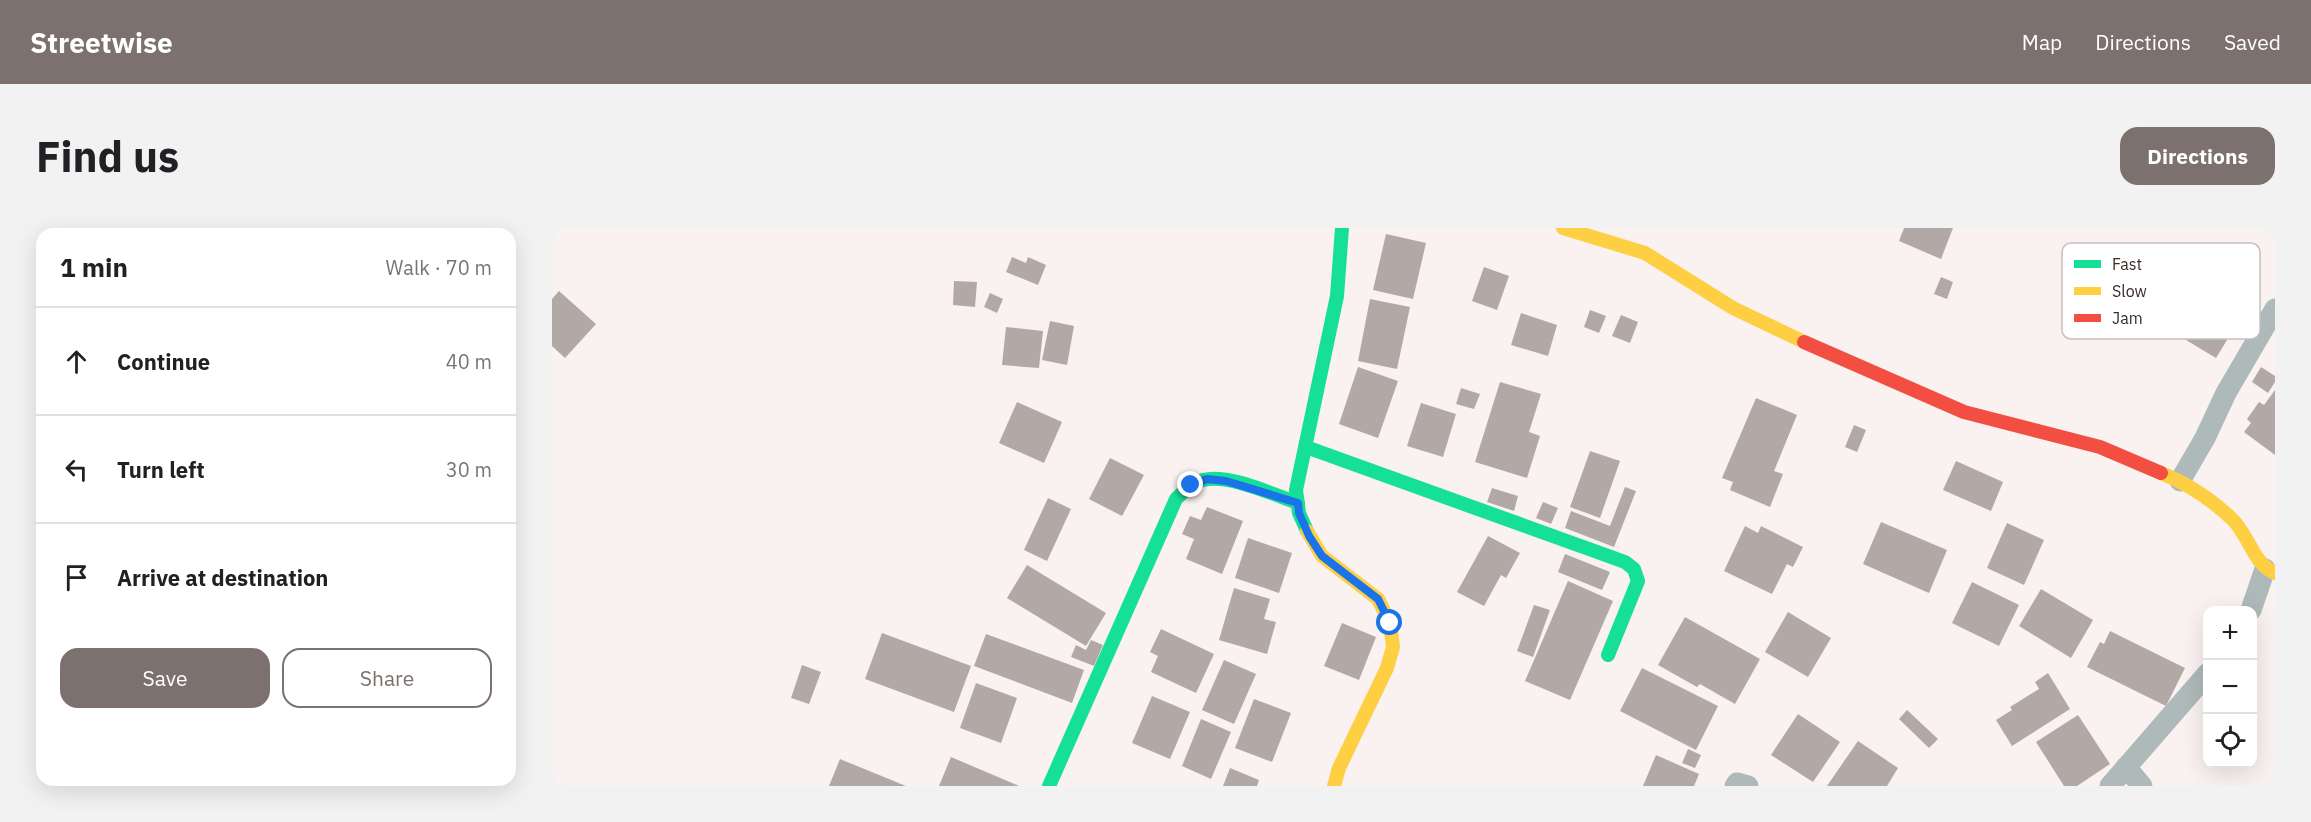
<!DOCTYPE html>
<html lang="en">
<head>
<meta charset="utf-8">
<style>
  :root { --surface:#fff; --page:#f2f2f2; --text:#202124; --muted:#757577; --line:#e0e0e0; --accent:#7c716e }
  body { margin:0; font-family:"IBM Plex Sans",sans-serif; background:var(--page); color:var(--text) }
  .controls { position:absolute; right:18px; bottom:18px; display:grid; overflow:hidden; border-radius:12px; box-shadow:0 6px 24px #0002 }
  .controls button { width:54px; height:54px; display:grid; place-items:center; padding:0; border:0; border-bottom:2px solid var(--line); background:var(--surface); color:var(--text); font:30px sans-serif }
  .stop { position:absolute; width:18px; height:18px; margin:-14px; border:4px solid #1a73e8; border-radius:50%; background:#fff }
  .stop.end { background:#1a73e8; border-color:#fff; box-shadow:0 2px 6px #0008 }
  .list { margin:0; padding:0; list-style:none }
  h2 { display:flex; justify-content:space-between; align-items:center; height:78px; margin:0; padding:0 24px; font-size:26px }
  h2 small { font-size:20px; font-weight:400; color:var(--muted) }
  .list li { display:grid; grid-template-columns:39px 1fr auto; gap:18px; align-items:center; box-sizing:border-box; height:108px; padding:0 24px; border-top:2px solid var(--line) }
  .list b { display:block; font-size:22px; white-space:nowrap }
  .list em { font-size:20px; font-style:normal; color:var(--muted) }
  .actions { display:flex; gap:12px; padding:18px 24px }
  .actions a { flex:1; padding:14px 0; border:2px solid var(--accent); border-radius:18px; text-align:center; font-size:21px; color:var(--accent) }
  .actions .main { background:var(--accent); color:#fff }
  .icon { flex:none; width:33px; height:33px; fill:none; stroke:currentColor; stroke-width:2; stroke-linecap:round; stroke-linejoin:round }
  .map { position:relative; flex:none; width:1723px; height:558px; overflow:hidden; border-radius:18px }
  header { display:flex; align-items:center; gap:36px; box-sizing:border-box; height:84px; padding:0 30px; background:var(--accent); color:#fff }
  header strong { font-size:28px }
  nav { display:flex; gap:33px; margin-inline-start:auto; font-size:21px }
  .intro { display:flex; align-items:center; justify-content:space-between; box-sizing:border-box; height:144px; padding:0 36px }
  h1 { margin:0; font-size:42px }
  .button { padding:15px 27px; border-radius:18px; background:var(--accent); color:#fff; font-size:21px; font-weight:700 }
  main { display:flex; gap:36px; padding:0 36px }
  aside { flex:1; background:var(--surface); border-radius:18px; box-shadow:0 6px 24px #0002 }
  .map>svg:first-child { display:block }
  .building { fill:#b2a9a7 }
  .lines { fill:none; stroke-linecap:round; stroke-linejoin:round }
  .street { stroke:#aeb9ba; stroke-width:21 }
  .fast { stroke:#16e098; stroke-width:14 }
  .slow { stroke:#ffcf43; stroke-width:14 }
  .jam { stroke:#f24e42; stroke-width:14 }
  .route { stroke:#1a73e8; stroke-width:8 }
  .key { fill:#fff; stroke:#c3c0be; stroke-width:1.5 }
  .key-label { font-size:16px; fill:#382c28 }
</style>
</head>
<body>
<header>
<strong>Streetwise</strong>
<nav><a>Map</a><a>Directions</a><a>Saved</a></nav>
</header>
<div class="intro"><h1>Find us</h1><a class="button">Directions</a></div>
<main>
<aside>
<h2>1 min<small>Walk · 70 m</small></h2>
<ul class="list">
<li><svg class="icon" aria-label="ahead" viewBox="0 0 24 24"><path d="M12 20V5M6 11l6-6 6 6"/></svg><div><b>Continue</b></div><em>40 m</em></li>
<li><svg class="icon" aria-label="left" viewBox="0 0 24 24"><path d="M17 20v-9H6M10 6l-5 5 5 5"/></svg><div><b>Turn left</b></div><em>30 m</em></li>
<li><svg class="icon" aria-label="arrive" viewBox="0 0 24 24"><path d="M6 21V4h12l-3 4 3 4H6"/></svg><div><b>Arrive at destination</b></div></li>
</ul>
<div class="actions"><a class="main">Save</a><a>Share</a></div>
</aside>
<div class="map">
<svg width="1723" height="558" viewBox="0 0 1723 558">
  <rect width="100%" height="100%" fill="#f9f2f0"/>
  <g class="building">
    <polygon points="1352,0 1401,0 1389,31 1347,13"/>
    <polygon points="834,6 874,15 861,71 821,62"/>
    <polygon points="460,29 474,35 476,29 494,37 486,57 454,44"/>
    <polygon points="932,39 957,48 945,82 920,73"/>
    <polygon points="1389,49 1401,54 1395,71 1382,66"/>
    <polygon points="402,53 425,54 423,79 401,77"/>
    <polygon points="1651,61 1691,86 1664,130 1624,106"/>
    <polygon points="7,63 44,96 13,130 0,118 0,71"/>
    <polygon points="438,65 451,71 445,85 432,79"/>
    <polygon points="818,71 858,79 845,141 806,133"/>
    <polygon points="1038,82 1054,88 1047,105 1032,99"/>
    <polygon points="969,85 1005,97 996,128 959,117"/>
    <polygon points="1069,87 1086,94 1078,115 1060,108"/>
    <polygon points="498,93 522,98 515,137 490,132"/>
    <polygon points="454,99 491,103 487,140 450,137"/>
    <polygon points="806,139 846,153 826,210 787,196"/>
    <polygon points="1709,139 1723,148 1723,154 1716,165 1700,154"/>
    <polygon points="948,154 989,166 977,204 988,208 975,250 923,234"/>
    <polygon points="909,160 928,166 922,181 904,176"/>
    <polygon points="1723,162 1723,227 1692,204 1699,195 1695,191 1707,174 1712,177"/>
    <polygon points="1204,170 1245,187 1222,243 1231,246 1218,279 1178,262 1181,254 1170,250"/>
    <polygon points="465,174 510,194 492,235 447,215"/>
    <polygon points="869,175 904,186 891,229 855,218"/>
    <polygon points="1302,197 1314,202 1305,224 1293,219"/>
    <polygon points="1038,223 1068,233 1048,290 1018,279"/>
    <polygon points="558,230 592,247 570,288 537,271"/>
    <polygon points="1404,233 1451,254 1439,283 1391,262"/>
    <polygon points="1073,259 1084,263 1062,319 1013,300 1019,283 1058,298"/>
    <polygon points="940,260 966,268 962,283 935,274"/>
    <polygon points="496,270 519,281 495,333 472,322"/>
    <polygon points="991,274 1006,280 999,296 984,290"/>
    <polygon points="655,279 691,293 670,346 634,331 642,311 630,306 638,288 649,292"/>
    <polygon points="1329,294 1395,322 1377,365 1311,336"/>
    <polygon points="1455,295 1492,312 1472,357 1435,340"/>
    <polygon points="1193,298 1206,305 1209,298 1251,319 1241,339 1235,336 1220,366 1172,343"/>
    <polygon points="936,308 968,325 954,350 949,347 932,378 905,364"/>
    <polygon points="696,310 740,325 727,365 683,350"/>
    <polygon points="1013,326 1058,344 1050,362 1006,344"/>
    <polygon points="475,337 554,385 534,418 455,370"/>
    <polygon points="1016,353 1061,373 1018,472 973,453"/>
    <polygon points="1420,354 1467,377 1447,418 1400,395"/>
    <polygon points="682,360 718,371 712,391 724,394 715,426 667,412"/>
    <polygon points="1489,361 1541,392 1519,430 1467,398"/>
    <polygon points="982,377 998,382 981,429 965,423"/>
    <polygon points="1236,384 1279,410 1256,449 1213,424"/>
    <polygon points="1133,389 1208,431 1183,476 1148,456 1145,459 1106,437"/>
    <polygon points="790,395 824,409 807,452 772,438"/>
    <polygon points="609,401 662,426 644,465 599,444 606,428 598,424"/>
    <polygon points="1558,403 1633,440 1614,478 1535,439 1548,414 1552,416"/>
    <polygon points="330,405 419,438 402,484 313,451"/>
    <polygon points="434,406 532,442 520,475 422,438"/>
    <polygon points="539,412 551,417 542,438 519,429 524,417 534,422"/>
    <polygon points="672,432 704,446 682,496 650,482"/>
    <polygon points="250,437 269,444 257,476 239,470"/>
    <polygon points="1090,440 1166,478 1144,522 1068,483"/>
    <polygon points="1496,445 1518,481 1460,518 1444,492 1460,482 1458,479 1487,461 1483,454"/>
    <polygon points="424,455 465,470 449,515 408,500"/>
    <polygon points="600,468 638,484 618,531 580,515"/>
    <polygon points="702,471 739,485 720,534 683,520"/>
    <polygon points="1355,482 1386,511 1377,520 1347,491"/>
    <polygon points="1246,486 1288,514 1261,554 1219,527"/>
    <polygon points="1526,487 1558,536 1525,558 1512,558 1484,514"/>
    <polygon points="649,491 679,504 659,551 630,538"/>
    <polygon points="1306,513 1346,540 1335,558 1275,558"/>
    <polygon points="1136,521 1149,527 1143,540 1130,535"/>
    <polygon points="1104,527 1147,546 1142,558 1091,558"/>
    <polygon points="399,529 467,558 387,558"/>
    <polygon points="288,531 354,558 277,558"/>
    <polygon points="678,540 707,552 705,558 671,558"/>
  </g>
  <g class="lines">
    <g class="street">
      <polyline points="1628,253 1653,210 1674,165 1723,81"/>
      <polyline points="1699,382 1713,341"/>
      <polyline points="1574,539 1590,558"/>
      <polyline points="1183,558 1185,555 1196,558"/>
      <polyline points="1558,558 1656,445"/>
    </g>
    <g class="fast">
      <polyline points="754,219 1073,334 1082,341 1086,353 1056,427"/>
      <polyline points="755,303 747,285 744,262 785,68 790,0"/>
      <path d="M497 558 624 271C632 263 640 255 651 252 676 245 722 267 746 275"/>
    </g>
    <g class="slow">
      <polyline points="1011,0 1093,25 1181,80 1252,114"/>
      <path d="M1609 245C1634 255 1660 272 1680 291 1697 307 1701 336 1723 345"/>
      <polyline points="755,303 770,328 826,371 838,395 841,419 835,440 787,540 782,558"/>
    </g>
    <polyline class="jam" points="1252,114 1412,184 1548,219 1609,245"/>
  </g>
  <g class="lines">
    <polyline class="route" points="639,257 655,251 674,253 746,275 747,285 757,308 770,328 826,371 838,395"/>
  </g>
  <rect x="1510" y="15" width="198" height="96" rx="9" class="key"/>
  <rect x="1522" y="32" width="27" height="8" fill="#16e098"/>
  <rect x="1522" y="59" width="27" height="8" fill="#ffcf43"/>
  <rect x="1522" y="86" width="27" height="8" fill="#f24e42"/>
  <g class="key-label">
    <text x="1560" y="42">Fast</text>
    <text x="1560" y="69">Slow</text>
    <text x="1560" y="96">Jam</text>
  </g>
</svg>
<div class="controls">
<button>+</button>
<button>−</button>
<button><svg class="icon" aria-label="locate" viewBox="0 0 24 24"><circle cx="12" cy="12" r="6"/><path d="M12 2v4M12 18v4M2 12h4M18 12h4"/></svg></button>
</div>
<div class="stop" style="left:838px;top:395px"></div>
<div class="stop end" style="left:639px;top:257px"></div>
</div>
</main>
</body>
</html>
